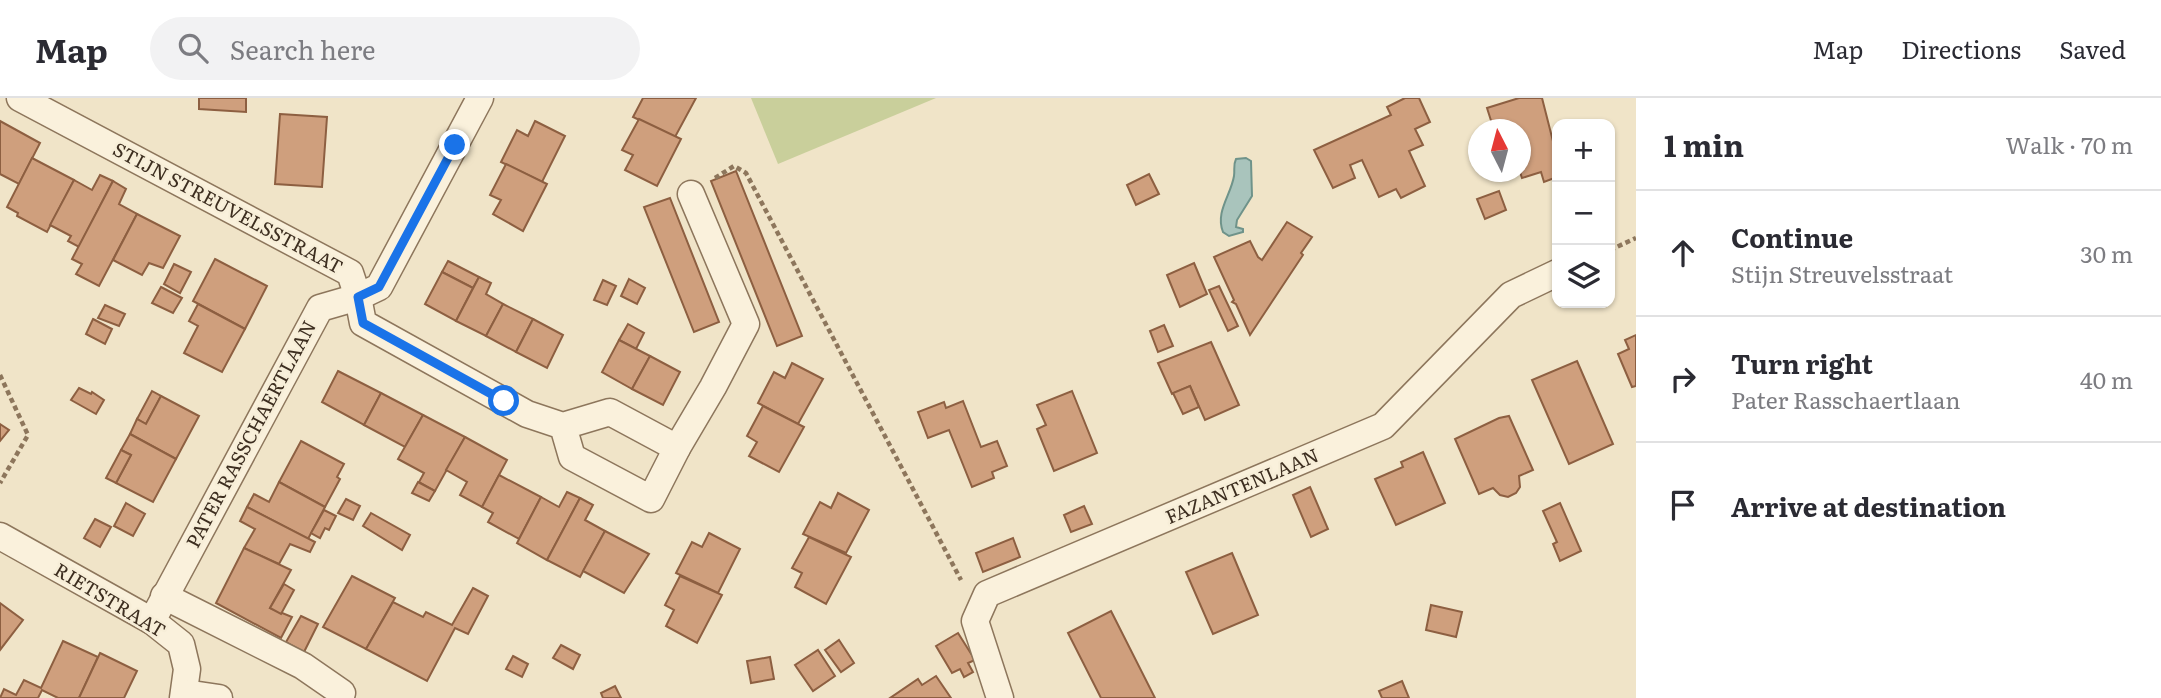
<!DOCTYPE html>
<html lang="en">
<head>
<meta charset="utf-8">
<style>
  :root { --surface:#fff; --page:#f2f2f3; --text:#2b2b33; --muted:#7c7c81; --line:#e1e1e2 }
  body { margin:0; font-family:Literata,serif; background:var(--page); color:var(--text) }
  .controls { position:absolute; right:21px; top:21px; display:grid; overflow:hidden; border-radius:14px; box-shadow:0 2px 5px #0004 }
  .controls button { width:63px; height:63px; display:grid; place-items:center; padding:0; border:0; border-bottom:2px solid var(--line); background:var(--surface); color:var(--text); font:35px sans-serif }
  .compass { position:absolute; left:1468px; top:21px; width:63px; height:63px; border-radius:50%; background:var(--surface); box-shadow:0 2px 5px #0004; rotate:354deg }
  .stop { position:absolute; width:21px; height:21px; margin:-16px; border:5px solid #1a73e8; border-radius:50%; background:#fff }
  .stop.end { background:#1a73e8; border-color:#fff; box-shadow:0 2px 7px #0008 }
  .list { margin:0; padding:0; list-style:none }
  h2 { display:flex; justify-content:space-between; align-items:center; height:91px; margin:0; padding:0 28px; font-size:30px }
  h2 small { font-size:23px; font-weight:400; color:var(--muted) }
  .list li { display:grid; grid-template-columns:46px 1fr auto; gap:21px; align-items:center; box-sizing:border-box; height:126px; padding:0 28px; border-top:2px solid var(--line) }
  .list b { display:block; font-size:26px; white-space:nowrap }
  .list p { margin:0; font-size:23px; white-space:nowrap; color:var(--muted) }
  .list em { font-size:23px; font-style:normal; color:var(--muted) }
  .icon { flex:none; width:38px; height:38px; fill:none; stroke:currentColor; stroke-width:2; stroke-linecap:round; stroke-linejoin:round }
  .map { position:relative; flex:none; width:1636px; height:600px; overflow:hidden }
  header { display:flex; align-items:center; gap:42px; box-sizing:border-box; height:98px; padding:0 35px; background:var(--surface); border-bottom:2px solid var(--line) }
  header strong { font-size:33px }
  nav { display:flex; gap:38px; margin-inline-start:auto; font-size:24px }
  .search { width:490px; height:63px; background:var(--page); display:flex; align-items:center; gap:18px; box-sizing:border-box; padding:0 24px; border-radius:38px; color:var(--muted); font-size:26px }
  main { display:flex }
  aside { flex:1; background:var(--surface) }
  .map>svg:first-child { display:block }
  .green { fill:#c9cf9b }
  .water { fill:#a9c4bc; stroke:#6f938a; stroke-width:2 }
  .building { fill:#cf9f7d; stroke:#8d5f41; stroke-width:2 }
  .lines { fill:none; stroke-linecap:round; stroke-linejoin:round }
  .street-casing { stroke:#8d765c; stroke-width:29 }
  .path { stroke:#8d765c; stroke-width:4.5; stroke-dasharray:5 3.5; stroke-linecap:butt }
  .street { stroke:#faf1dc; stroke-width:26 }
  .route { stroke:#1a73e8; stroke-width:9 }
  .labels { text-anchor:middle; stroke-width:5; stroke-linejoin:round; paint-order:stroke }
  .street-label { font-size:19px; fill:#3d2e20; stroke:#f7eed8 }
</style>
</head>
<body>
<header>
<strong>Map</strong>
<div class="search"><svg class="icon" aria-label="search" viewBox="0 0 24 24"><circle cx="10" cy="10" r="6"/><path d="M15 15l6 6"/></svg>Search here</div>
<nav><a>Map</a><a>Directions</a><a>Saved</a></nav>
</header>
<main>
<div class="map">
<svg width="1636" height="600" viewBox="0 0 1636 600">
  <rect width="100%" height="100%" fill="#f0e4c8"/>
  <polygon class="green" points="751,0 936,0 778,66"/>
  <path class="water" d="M1246 60 1251 63 1252 98 1237 122 1236 129 1243 131V134L1229 138 1223 134C1215 114 1231 97 1234 78 1235 71 1233 67 1236 61Z"/>
  <g class="building">
    <polygon points="199,0 246,0 246,14 199,11"/>
    <polygon points="643,0 696,0 675,39 633,19"/>
    <polygon points="1405,0 1419,0 1430,24 1415,31 1423,47 1409,53 1425,88 1401,100 1396,91 1379,99 1362,62 1350,67 1355,80 1333,90 1314,52 1391,17 1387,9"/>
    <polygon points="1519,0 1542,0 1557,59 1557,79 1544,84 1541,74 1522,80 1520,74 1520,32 1494,32 1487,10"/>
    <polygon points="280,16 327,19 322,89 275,86"/>
    <polygon points="639,21 681,41 657,88 625,72 633,57 622,52"/>
    <polygon points="0,23 40,45 19,86 0,76"/>
    <polygon points="535,23 565,38 542,84 501,64 517,32 528,38"/>
    <polygon points="32,60 74,82 47,134 17,118 18,115 7,109"/>
    <polygon points="506,66 547,86 523,133 493,116 501,102 490,97"/>
    <polygon points="736,73 802,238 777,248 711,83"/>
    <polygon points="1149,76 1159,96 1136,107 1127,87"/>
    <polygon points="100,77 113,83 79,149 68,143 71,138 50,127 74,82 92,92"/>
    <polygon points="113,83 126,91 119,106 137,116 99,188 76,176 82,166 72,161"/>
    <polygon points="1499,93 1506,112 1485,121 1477,101"/>
    <polygon points="670,100 719,224 694,234 644,109"/>
    <polygon points="137,116 180,138 163,170 149,165 142,177 113,162"/>
    <polygon points="1287,124 1312,139 1301,155 1303,157 1250,237 1236,206 1232,204 1234,202 1214,159 1250,143 1258,159 1262,162"/>
    <polygon points="215,161 267,188 245,231 193,203"/>
    <polygon points="448,163 479,179 473,190 442,174"/>
    <polygon points="1194,165 1207,196 1180,209 1167,177"/>
    <polygon points="174,166 191,174 180,195 164,186"/>
    <polygon points="442,174 473,190 456,223 425,206"/>
    <polygon points="479,179 491,185 486,196 503,206 486,238 456,223"/>
    <polygon points="629,181 645,190 637,206 621,198"/>
    <polygon points="603,182 616,188 607,207 594,202"/>
    <polygon points="1219,188 1238,228 1228,233 1209,192"/>
    <polygon points="161,189 182,200 173,215 152,205"/>
    <polygon points="198,206 245,231 222,274 184,255 198,228 189,223"/>
    <polygon points="503,206 533,221 516,254 486,238"/>
    <polygon points="105,207 125,216 119,228 98,220"/>
    <polygon points="93,221 112,231 105,246 86,236"/>
    <polygon points="533,221 563,237 547,270 516,254"/>
    <polygon points="628,226 644,235 636,251 619,242"/>
    <polygon points="1164,227 1173,248 1158,254 1150,233"/>
    <polygon points="1636,237 1636,288 1632,289 1618,256 1629,251 1625,242"/>
    <polygon points="619,242 650,258 632,291 602,274"/>
    <polygon points="1211,244 1239,307 1205,322 1190,288 1172,296 1158,265"/>
    <polygon points="650,258 680,274 663,307 632,291"/>
    <polygon points="1577,263 1613,346 1569,366 1532,282"/>
    <polygon points="792,265 823,281 798,326 758,305 774,274 785,280"/>
    <polygon points="338,273 381,295 364,327 322,304"/>
    <polygon points="1190,288 1199,309 1183,316 1173,295"/>
    <polygon points="79,290 91,296 92,294 104,302 96,316 71,302"/>
    <polygon points="152,293 161,298 146,326 137,321"/>
    <polygon points="1072,293 1097,355 1054,373 1037,331 1046,327 1037,307"/>
    <polygon points="381,295 423,317 405,349 364,327"/>
    <polygon points="161,298 199,318 176,361 130,336 137,321 146,326"/>
    <polygon points="963,303 981,349 997,343 1007,368 992,374 994,380 972,389 949,332 928,340 918,314 944,304 946,310"/>
    <polygon points="763,308 804,329 779,374 749,358 757,344 747,338"/>
    <polygon points="423,317 465,339 435,393 419,384 424,375 398,361"/>
    <polygon points="1509,318 1533,372 1519,378 1520,389 1516,395 1508,399 1500,397 1493,390 1479,396 1455,341 1499,320"/>
    <polygon points="0,326 9,332 0,343"/>
    <polygon points="130,336 176,361 153,404 116,385 131,357 121,352"/>
    <polygon points="465,339 507,362 482,409 460,397 467,384 446,372"/>
    <polygon points="301,343 344,366 337,379 340,381 325,409 279,384"/>
    <polygon points="121,352 131,357 116,385 106,380"/>
    <polygon points="1423,354 1445,405 1396,427 1375,381 1403,369 1401,364"/>
    <polygon points="499,377 541,399 519,441 488,424 493,415 482,409"/>
    <polygon points="279,384 325,409 308,441 247,409 254,396 269,404"/>
    <polygon points="418,384 435,393 429,403 412,395"/>
    <polygon points="1310,389 1328,431 1311,439 1293,397"/>
    <polygon points="567,394 580,400 547,462 517,445 541,399 559,409"/>
    <polygon points="838,395 869,412 846,455 803,436 820,404 831,410"/>
    <polygon points="580,400 593,407 585,422 605,433 580,479 547,462"/>
    <polygon points="346,401 360,408 353,422 338,415"/>
    <polygon points="126,405 145,416 133,438 114,428"/>
    <polygon points="1560,405 1581,453 1560,463 1553,446 1557,444 1543,413"/>
    <polygon points="1084,408 1092,426 1071,434 1064,417"/>
    <polygon points="247,409 315,444 310,454 290,446 279,466 244,450 255,431 240,423"/>
    <polygon points="324,412 336,418 329,432 325,430 320,440 311,435"/>
    <polygon points="371,415 410,437 402,452 363,428"/>
    <polygon points="95,421 111,429 100,449 84,440"/>
    <polygon points="605,433 649,456 624,495 583,473"/>
    <polygon points="709,435 740,451 718,495 676,475 692,444 702,449"/>
    <polygon points="809,439 851,459 826,506 795,489 802,475 792,470"/>
    <polygon points="1013,440 1020,459 983,474 976,455"/>
    <polygon points="244,450 291,472 270,510 292,519 281,540 216,505"/>
    <polygon points="1232,455 1258,517 1213,536 1186,474"/>
    <polygon points="352,478 395,500 366,551 323,529"/>
    <polygon points="680,478 722,497 697,545 666,528 674,512 665,507"/>
    <polygon points="284,486 294,492 281,516 270,510"/>
    <polygon points="473,490 488,498 468,536 455,530 427,583 366,551 393,504 423,519 426,514 452,527"/>
    <polygon points="0,505 23,522 0,552"/>
    <polygon points="1431,507 1462,514 1456,539 1426,532"/>
    <polygon points="1111,513 1155,600 1101,600 1068,535"/>
    <polygon points="301,518 318,526 304,554 286,544"/>
    <polygon points="958,535 975,562 968,565 973,574 964,579 960,571 952,575 936,548"/>
    <polygon points="839,542 854,565 841,574 825,552"/>
    <polygon points="63,543 98,559 79,600 58,600 42,592 38,600 0,600 4,591 16,597 24,582 41,590"/>
    <polygon points="561,547 580,557 573,571 553,560"/>
    <polygon points="818,552 835,578 813,593 795,567"/>
    <polygon points="100,555 137,573 124,600 79,600"/>
    <polygon points="513,558 528,566 522,579 506,571"/>
    <polygon points="770,559 774,581 751,585 747,563"/>
    <polygon points="936,578 951,600 890,600 918,581 922,587"/>
    <polygon points="1402,583 1409,600 1382,600 1379,593"/>
    <polygon points="615,588 621,600 603,600 601,595"/>
  </g>
  <g class="lines">
    <defs>
      <g id="street">
        <polyline points="20,0 350,175 358,199 363,225 527,316 563,328 610,314 677,350 651,401 572,359 563,328"/>
        <polyline points="677,350 713,289 746,226 691,96"/>
        <polyline points="0,438 152,523 181,546 187,571 183,600"/>
        <polyline points="164,498 303,568 342,595 340,600"/>
        <polyline points="152,523 320,210 358,199 379,189 480,0"/>
        <polyline points="185,595 219,600"/>
        <polyline points="1000,600 975,523 987,496 1383,328 1511,197 1557,175"/>
      </g>
    </defs>
    <use href="#street" class="street-casing"/>
    <g class="path">
      <polyline points="715,80 734,68 746,75 961,482"/>
      <polyline points="1610,152 1636,140"/>
      <polyline points="0,277 28,337 0,385"/>
    </g>
    <use href="#street" class="street"/>
  </g>
  <g class="lines">
    <polyline class="route" points="455,47 379,189 358,199 363,225 504,303"/>
  </g>
  <g class="labels">
    <g class="street-label">
      <text transform="translate(228 110) rotate(28)" y="7">STIJN STREUVELSSTRAAT</text>
      <text transform="translate(251 336) rotate(-62)" y="7">PATER RASSCHAERTLAAN</text>
      <text transform="translate(1242 388) rotate(-23)" y="7">FAZANTENLAAN</text>
      <text transform="translate(110 502) rotate(31)" y="7">RIETSTRAAT</text>
    </g>
  </g>
</svg>
<div class="controls">
<button>+</button>
<button>−</button>
<button><svg class="icon" aria-label="layers" viewBox="0 0 24 24"><path d="M12 4l9 5-9 5-9-5zM3 14l9 5 9-5"/></svg></button>
</div>
<svg class="compass" viewBox="-18 -18 36 36"><path d="M0-13l5 13h-10z" fill="#e53935"/><path d="M0 13l5-13h-10z" fill="#7c7c81"/></svg>
<div class="stop" style="left:504px;top:303px"></div>
<div class="stop end" style="left:455px;top:47px"></div>
</div>
<aside>
<h2>1 min<small>Walk · 70 m</small></h2>
<ul class="list">
<li><svg class="icon" aria-label="ahead" viewBox="0 0 24 24"><path d="M12 20V5M6 11l6-6 6 6"/></svg><div><b>Continue</b><p>Stijn Streuvelsstraat</p></div><em>30 m</em></li>
<li><svg class="icon" aria-label="right" viewBox="0 0 24 24"><path d="M7 20v-9h11M14 6l5 5-5 5"/></svg><div><b>Turn right</b><p>Pater Rasschaertlaan</p></div><em>40 m</em></li>
<li><svg class="icon" aria-label="arrive" viewBox="0 0 24 24"><path d="M6 21V4h12l-3 4 3 4H6"/></svg><div><b>Arrive at destination</b></div></li>
</ul>
</aside>
</main>
</body>
</html>
